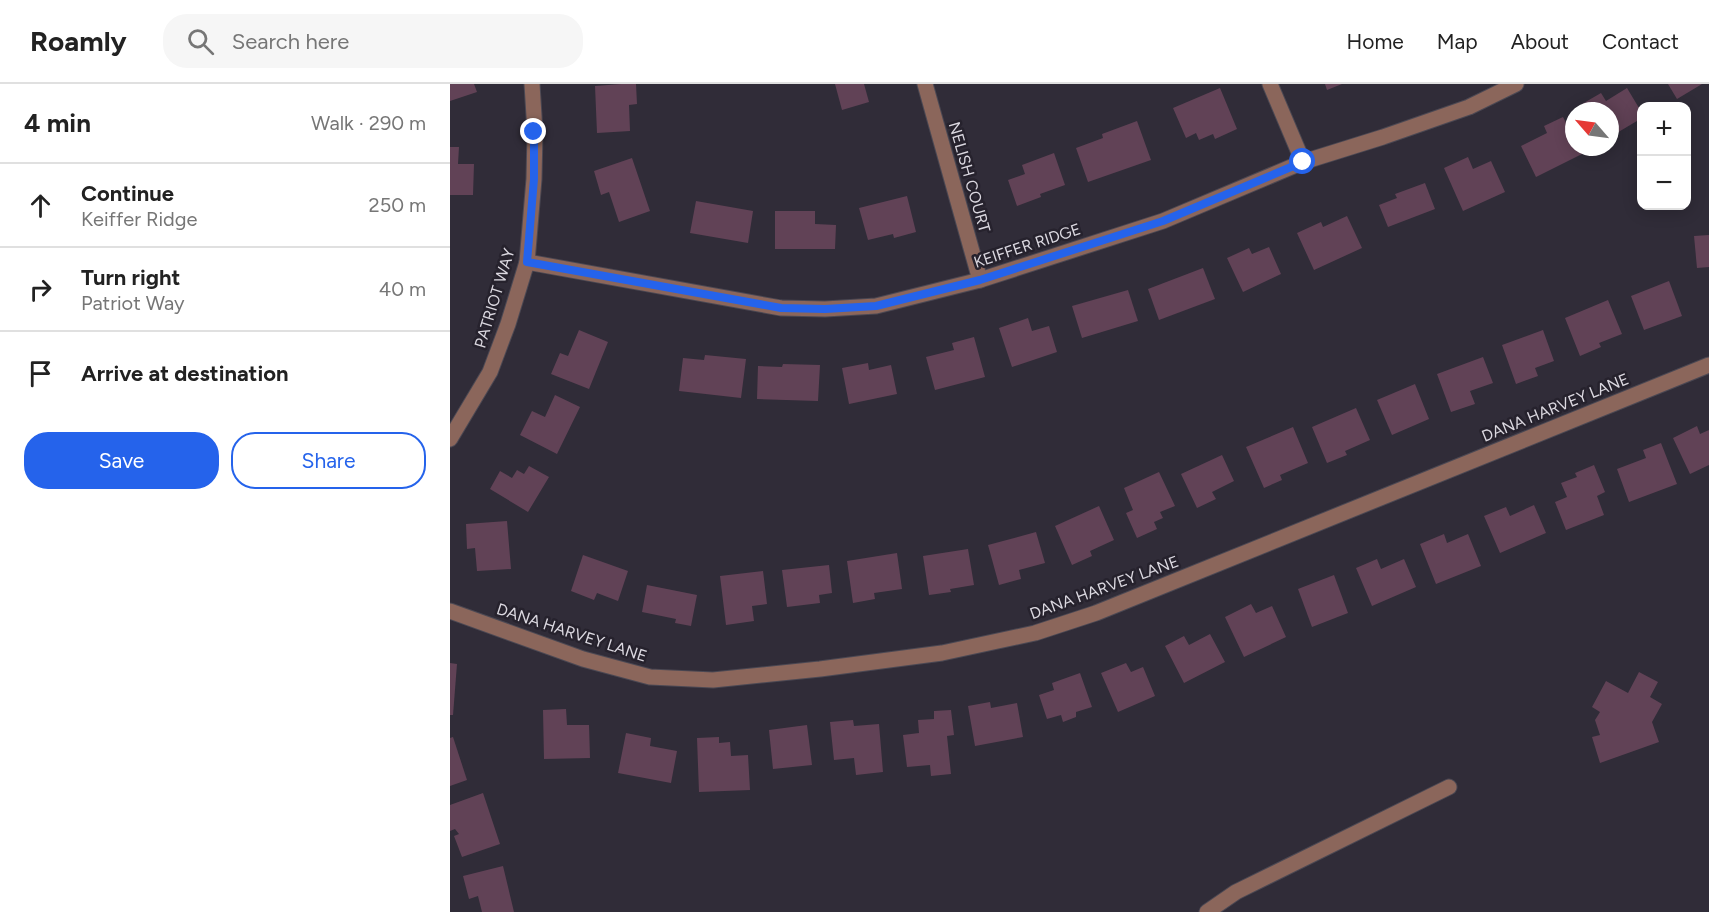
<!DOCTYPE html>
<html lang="en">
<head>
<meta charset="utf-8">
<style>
  :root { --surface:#fff; --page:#f6f6f6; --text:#222; --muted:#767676; --line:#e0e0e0; --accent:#2563eb }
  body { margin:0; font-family:Figtree,sans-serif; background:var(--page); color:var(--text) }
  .controls { position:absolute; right:18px; top:18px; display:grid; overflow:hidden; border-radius:12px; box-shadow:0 3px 15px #0003 }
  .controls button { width:54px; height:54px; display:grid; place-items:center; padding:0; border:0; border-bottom:2px solid var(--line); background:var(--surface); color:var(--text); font:30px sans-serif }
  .compass { position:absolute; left:1115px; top:18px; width:54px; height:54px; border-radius:50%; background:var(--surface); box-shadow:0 3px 15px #0003; rotate:298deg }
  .stop { position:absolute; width:18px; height:18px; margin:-14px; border:4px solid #2563eb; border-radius:50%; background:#fff }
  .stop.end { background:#2563eb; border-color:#fff; box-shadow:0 2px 6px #0008 }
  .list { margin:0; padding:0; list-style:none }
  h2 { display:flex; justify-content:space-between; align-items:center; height:78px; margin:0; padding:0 24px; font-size:26px }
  h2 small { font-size:20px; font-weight:400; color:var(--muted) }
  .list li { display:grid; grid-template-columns:39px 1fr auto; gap:18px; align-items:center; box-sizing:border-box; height:84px; padding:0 24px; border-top:2px solid var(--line) }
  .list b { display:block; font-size:22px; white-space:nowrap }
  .list p { margin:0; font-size:20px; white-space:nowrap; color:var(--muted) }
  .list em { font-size:20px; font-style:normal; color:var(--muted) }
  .actions { display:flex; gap:12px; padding:18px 24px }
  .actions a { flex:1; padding:14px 0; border:2px solid var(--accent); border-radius:24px; text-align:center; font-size:21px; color:var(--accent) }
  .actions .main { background:var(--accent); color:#fff }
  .icon { flex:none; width:33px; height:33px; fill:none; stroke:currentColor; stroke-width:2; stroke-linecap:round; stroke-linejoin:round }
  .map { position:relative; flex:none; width:1259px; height:828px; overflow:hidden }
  header { display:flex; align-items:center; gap:36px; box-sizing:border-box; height:84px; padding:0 30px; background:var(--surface); border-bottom:2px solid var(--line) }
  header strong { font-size:28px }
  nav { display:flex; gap:33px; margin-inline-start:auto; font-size:21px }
  .search { width:420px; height:54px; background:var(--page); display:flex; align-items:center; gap:15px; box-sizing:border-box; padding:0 21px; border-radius:24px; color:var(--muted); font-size:22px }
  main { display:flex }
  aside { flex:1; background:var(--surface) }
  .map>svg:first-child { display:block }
  .building { fill:#614256 }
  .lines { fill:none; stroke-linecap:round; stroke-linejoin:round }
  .minor-casing { stroke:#4b4853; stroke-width:17 }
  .minor { stroke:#8b665b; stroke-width:15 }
  .route { stroke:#2563eb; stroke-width:8 }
  .labels { text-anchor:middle; stroke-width:5; stroke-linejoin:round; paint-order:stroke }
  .street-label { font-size:16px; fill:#dbd8e0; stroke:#26222d }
</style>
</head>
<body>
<header>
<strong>Roamly</strong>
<div class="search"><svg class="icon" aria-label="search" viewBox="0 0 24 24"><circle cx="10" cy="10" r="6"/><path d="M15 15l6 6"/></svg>Search here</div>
<nav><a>Home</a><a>Map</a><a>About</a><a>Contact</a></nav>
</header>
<main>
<aside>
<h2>4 min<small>Walk · 290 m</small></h2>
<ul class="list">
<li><svg class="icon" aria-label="ahead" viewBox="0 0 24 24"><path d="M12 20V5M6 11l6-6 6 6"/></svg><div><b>Continue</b><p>Keiffer Ridge</p></div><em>250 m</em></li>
<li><svg class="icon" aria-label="right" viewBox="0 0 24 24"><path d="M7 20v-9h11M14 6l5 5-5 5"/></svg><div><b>Turn right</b><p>Patriot Way</p></div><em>40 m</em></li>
<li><svg class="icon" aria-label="arrive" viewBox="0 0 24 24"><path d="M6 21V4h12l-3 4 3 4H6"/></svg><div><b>Arrive at destination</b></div></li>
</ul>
<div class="actions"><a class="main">Save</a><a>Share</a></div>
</aside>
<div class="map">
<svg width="1259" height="828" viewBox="0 0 1259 828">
  <rect width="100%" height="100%" fill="#302c38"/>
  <g class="building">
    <polygon points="0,0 24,0 27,8 0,17"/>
    <polygon points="171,0 186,0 187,20 179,21 180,47 147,49 145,2"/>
    <polygon points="385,0 414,0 419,18 392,26"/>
    <polygon points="875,0 892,0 877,6"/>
    <polygon points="1218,0 1252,0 1227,15"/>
    <polygon points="770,4 787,45 765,55 763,50 749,56 746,49 736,54 723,24"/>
    <polygon points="1177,4 1192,29 1192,34 1160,53 1160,27 1136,27 1132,20 1151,9 1156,17"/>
    <polygon points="1113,33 1124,54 1124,63 1128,63 1132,70 1086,93 1071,62 1097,49 1094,42"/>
    <polygon points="687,37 701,76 638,98 626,64 653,54 652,50"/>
    <polygon points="0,63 9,63 8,80 24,80 23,111 0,111"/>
    <polygon points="604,69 615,101 590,110 591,113 567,122 558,96 575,90 572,81"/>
    <polygon points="1018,73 1023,85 1041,77 1055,108 1013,127 994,84"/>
    <polygon points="182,74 200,127 169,138 159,108 151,111 144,87"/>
    <polygon points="975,99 985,125 938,143 929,121 947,114 945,110"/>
    <polygon points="457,112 466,148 444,154 443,150 418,156 409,124"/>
    <polygon points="246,117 303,127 298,159 240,149"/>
    <polygon points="325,127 365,127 365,140 386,141 385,165 325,165"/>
    <polygon points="897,132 912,164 864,186 847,149 871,138 873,143"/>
    <polygon points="1259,151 1259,183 1247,184 1244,152"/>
    <polygon points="819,163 831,190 793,208 777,174 799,164 802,170"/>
    <polygon points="753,184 765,215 709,236 698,205"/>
    <polygon points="1219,197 1232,232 1194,246 1181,212"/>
    <polygon points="678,206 688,237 632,254 622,222"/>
    <polygon points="1158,216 1172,250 1149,259 1151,263 1130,272 1115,234"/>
    <polygon points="578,234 582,247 599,242 607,268 562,283 549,244"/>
    <polygon points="129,246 158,258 139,305 101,290 110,269 118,272"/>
    <polygon points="1093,246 1104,277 1085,284 1088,292 1066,300 1052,261"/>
    <polygon points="524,253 535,293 485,306 476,273 504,266 502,259"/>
    <polygon points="255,271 296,275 291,314 229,307 233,274 254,276"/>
    <polygon points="1033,273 1043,299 1020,307 1025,320 1001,328 987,290"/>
    <polygon points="418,279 419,286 441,281 447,310 399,320 392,284"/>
    <polygon points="333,280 370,281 368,317 307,315 308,282 332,283"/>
    <polygon points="965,300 979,335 942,351 927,316"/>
    <polygon points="105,311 130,323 107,370 70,351 82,327 95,333"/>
    <polygon points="906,324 920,356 895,367 897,371 877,379 862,343"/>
    <polygon points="1247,342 1250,350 1259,346 1259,381 1240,390 1223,354"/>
    <polygon points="843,343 858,379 830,391 832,396 814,404 796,363"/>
    <polygon points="1211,359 1227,400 1179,418 1167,385 1196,374 1193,366"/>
    <polygon points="772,371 784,397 762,408 766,415 747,424 731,390"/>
    <polygon points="1144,381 1155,408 1147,412 1154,431 1116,446 1105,418 1117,413 1111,399 1127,393 1125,389"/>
    <polygon points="79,382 99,393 78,428 40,405 50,387 62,394 67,386 74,390"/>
    <polygon points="709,388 725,422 710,428 713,434 704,438 707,445 687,454 676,429 683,426 674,404"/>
    <polygon points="1084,421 1096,449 1050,469 1034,432 1056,423 1060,432"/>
    <polygon points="649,422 664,456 640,467 642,472 622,481 605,442"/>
    <polygon points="57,437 61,485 27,487 25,464 17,465 16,440"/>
    <polygon points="586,448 595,479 569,486 571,495 549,501 538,461"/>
    <polygon points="994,450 997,459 1018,450 1031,482 986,500 970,460"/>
    <polygon points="518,465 524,501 500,505 501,508 479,511 473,472"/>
    <polygon points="447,469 452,505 424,509 425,515 403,519 397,477"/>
    <polygon points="133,471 178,487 168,517 147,509 144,516 121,507"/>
    <polygon points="927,475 931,485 954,475 966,503 922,522 906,484"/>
    <polygon points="379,481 382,509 369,511 370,519 337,523 332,486"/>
    <polygon points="313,487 317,520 302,522 304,537 276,541 270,492"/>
    <polygon points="884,491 898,529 862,543 848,505"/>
    <polygon points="197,501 247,511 241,542 225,539 226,535 192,528"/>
    <polygon points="801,520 806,529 822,522 836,553 794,573 775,533"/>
    <polygon points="760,550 775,578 734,599 715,562 734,552 739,561"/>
    <polygon points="0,579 7,580 3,631 0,631"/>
    <polygon points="676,579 681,588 693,583 705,612 668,628 651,589"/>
    <polygon points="1189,588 1208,598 1200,613 1212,620 1202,638 1209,658 1150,679 1142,653 1150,651 1145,636 1150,628 1142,623 1156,597 1178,609"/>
    <polygon points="630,589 642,623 626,628 626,633 613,638 611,631 597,635 589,611 604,606 602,599"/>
    <polygon points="540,618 541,624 567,619 573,653 525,662 518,622"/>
    <polygon points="116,625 117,641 139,641 140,674 94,675 93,626"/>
    <polygon points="501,626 504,651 497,652 501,690 481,692 480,681 457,683 453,651 469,649 468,636 484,635 484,627"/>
    <polygon points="403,636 404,642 429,640 433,688 406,691 404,674 384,676 380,638"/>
    <polygon points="357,641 362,681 323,685 319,646"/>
    <polygon points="176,649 201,654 200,662 227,667 221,699 168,689"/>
    <polygon points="3,653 17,696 0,702 0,654"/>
    <polygon points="269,653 269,659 280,658 281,672 298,671 300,706 249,708 247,654"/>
    <polygon points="33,709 50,760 12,773 4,752 9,750 5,745 0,747 0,721"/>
    <polygon points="53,782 64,828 32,828 28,812 19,815 13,792"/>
  </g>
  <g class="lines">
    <defs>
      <g id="minor">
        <polyline points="475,0 530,196"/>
        <polyline points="820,0 853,78"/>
        <polyline points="77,178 331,224 375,225 426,222 530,196 713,137 853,78 933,53 1019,23 1066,0"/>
        <polyline points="0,355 40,288 58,240 77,178 84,95 85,48 82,0"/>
        <polyline points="0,527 133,575 200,593 263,596 370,585 492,569 585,549 646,529 1259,281"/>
        <polyline points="757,828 786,808 999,703"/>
      </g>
    </defs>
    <use href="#minor" class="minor-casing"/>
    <use href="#minor" class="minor"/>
  </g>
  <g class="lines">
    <polyline class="route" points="84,48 84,95 77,178 331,224 375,225 426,222 530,196 713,137 853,78"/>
  </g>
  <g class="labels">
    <g class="street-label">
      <text transform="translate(520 93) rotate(74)" y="6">NELISH COURT</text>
      <text transform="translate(577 161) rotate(-18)" y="6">KEIFFER RIDGE</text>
      <text transform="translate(44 214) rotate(-73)" y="6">PATRIOT WAY</text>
      <text transform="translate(1105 323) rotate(-22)" y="6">DANA HARVEY LANE</text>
      <text transform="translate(654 503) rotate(-20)" y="6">DANA HARVEY LANE</text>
      <text transform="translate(122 548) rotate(18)" y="6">DANA HARVEY LANE</text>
    </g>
  </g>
</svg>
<div class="controls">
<button>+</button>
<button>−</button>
</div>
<svg class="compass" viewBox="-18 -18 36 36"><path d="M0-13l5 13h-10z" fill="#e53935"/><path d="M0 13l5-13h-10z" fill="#767676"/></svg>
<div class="stop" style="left:853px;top:78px"></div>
<div class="stop end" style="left:84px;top:48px"></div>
</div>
</main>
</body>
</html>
